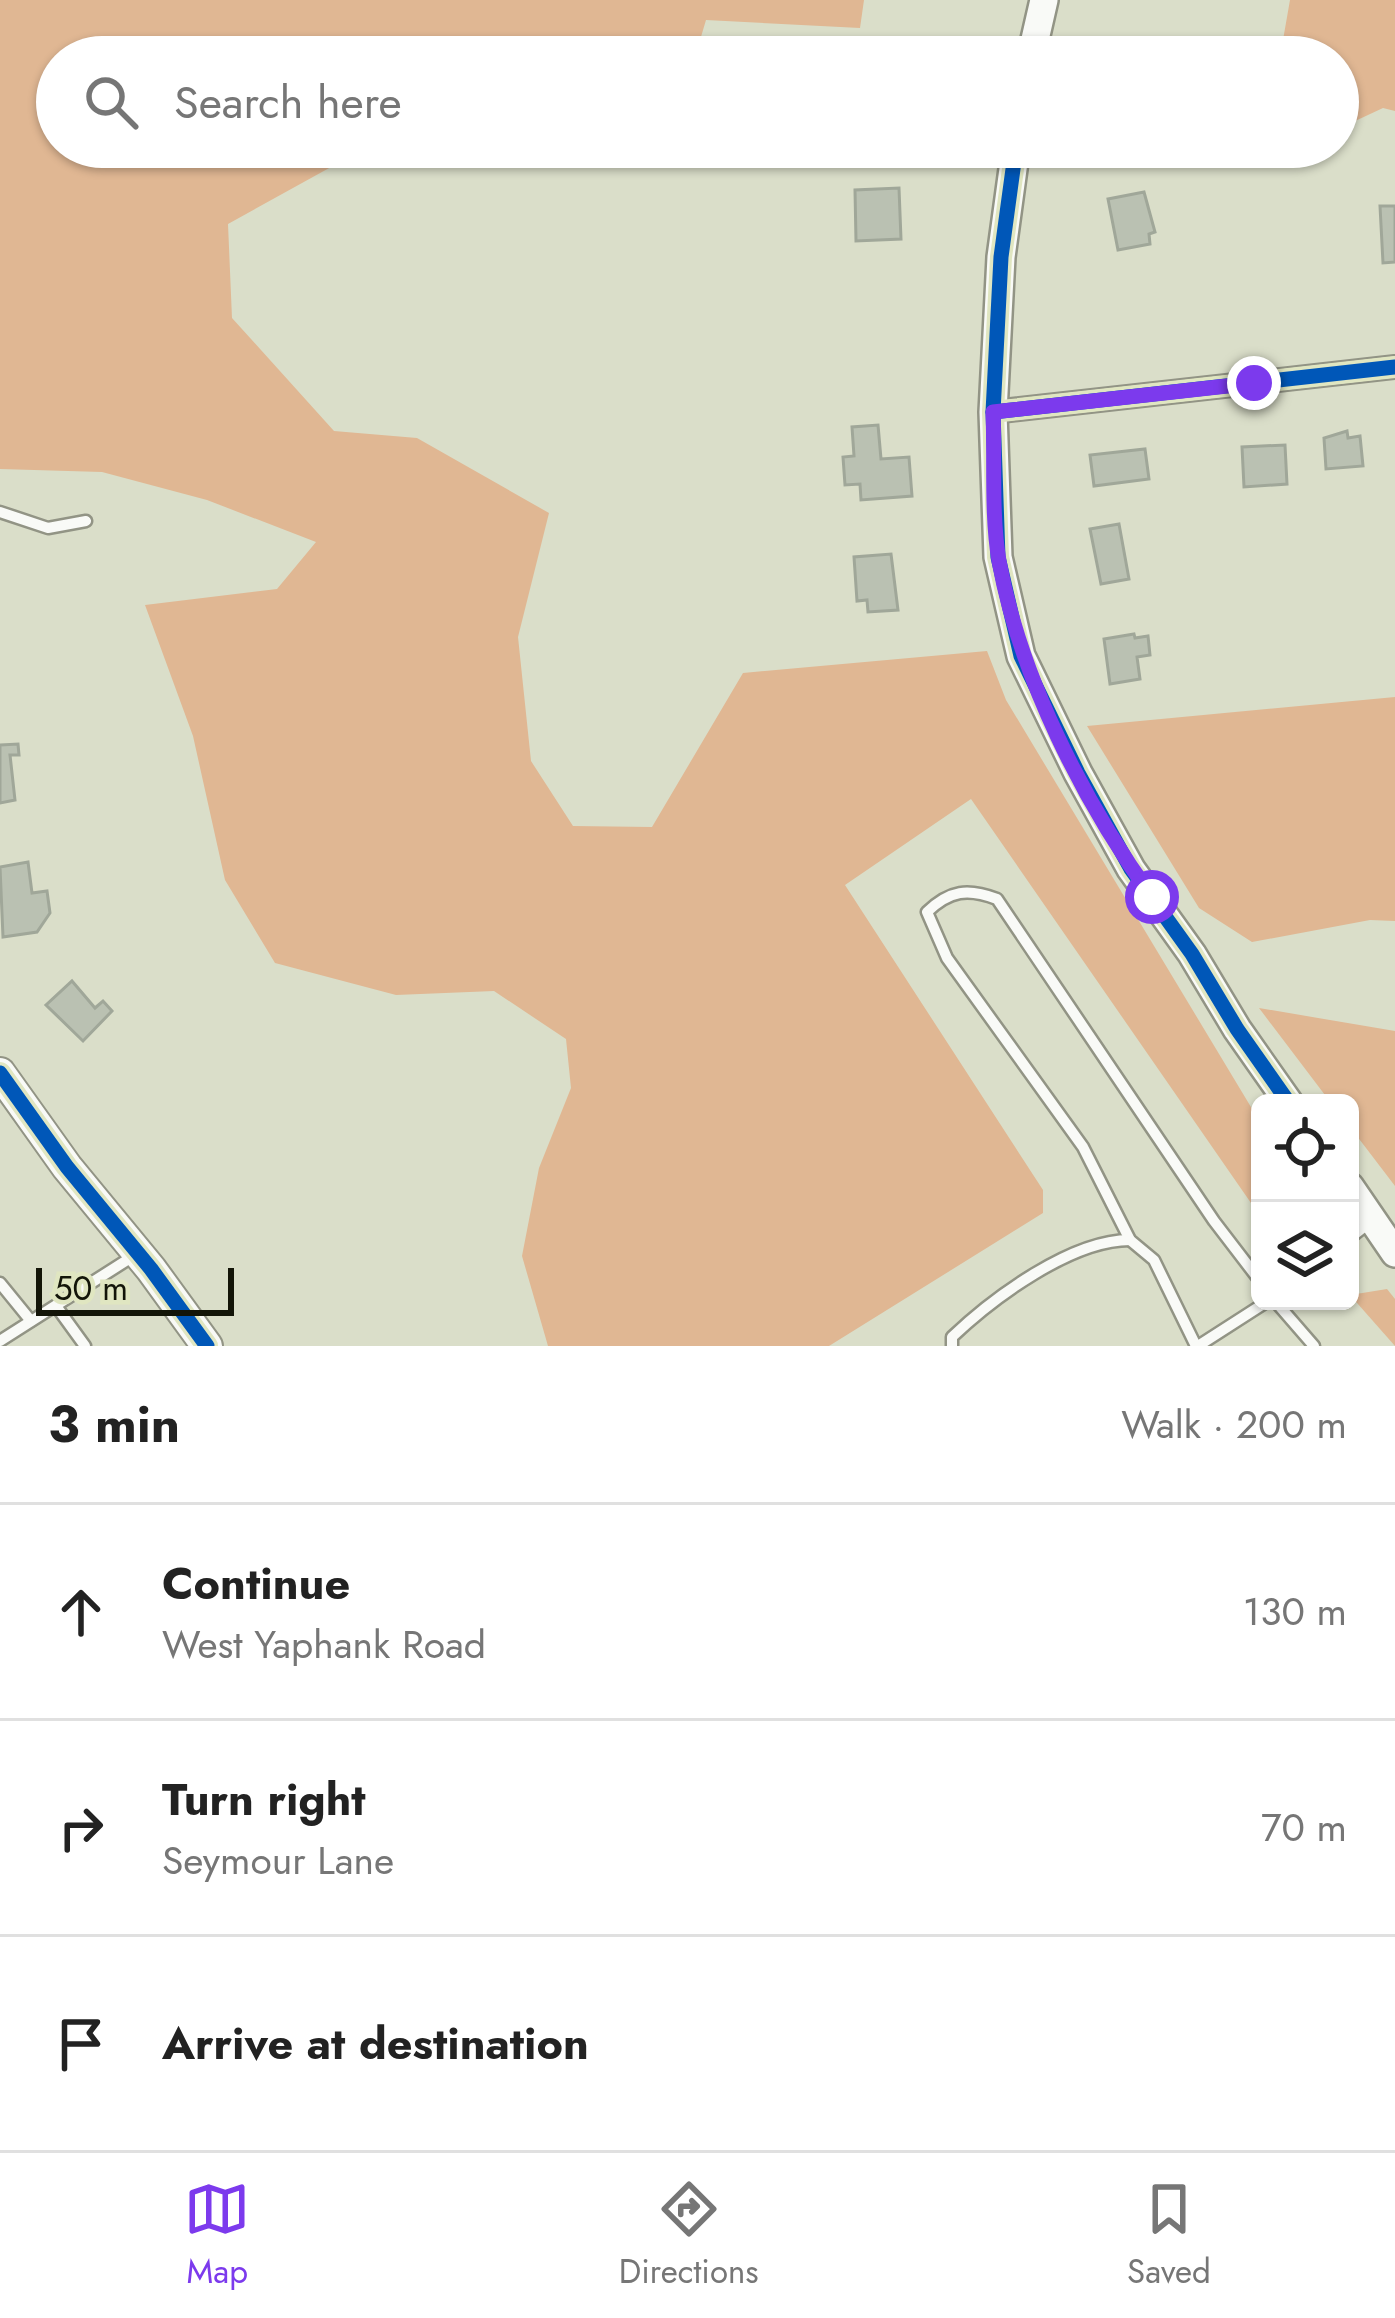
<!DOCTYPE html>
<html lang="en">
<head>
<meta charset="utf-8">
<style>
  :root { --surface:#fff; --page:#f6f6f6; --text:#222; --muted:#767676; --line:#e0e0e0; --accent:#7c3aed }
  body { margin:0; font-family:Jost,sans-serif; background:var(--page); color:var(--text) }
  .controls { position:absolute; right:36px; bottom:36px; display:grid; overflow:hidden; border-radius:18px; box-shadow:0 3px 9px #0004 }
  .controls button { width:108px; height:108px; display:grid; place-items:center; padding:0; border:0; border-bottom:3px solid var(--line); background:var(--surface); color:var(--text); font:60px sans-serif }
  .scale { position:absolute; left:36px; bottom:30px; width:198px; box-sizing:border-box; padding-left:12px; border:6px solid #131508; border-top:0; font-size:33px; line-height:42px; white-space:nowrap; color:#131508; -webkit-text-stroke:9px #e0e6c1; paint-order:stroke }
  .stop { position:absolute; width:36px; height:36px; margin:-27px; border:9px solid #7c3aed; border-radius:50%; background:#fff }
  .stop.end { background:#7c3aed; border-color:#fff; box-shadow:0 3px 12px #0008 }
  .list { margin:0; padding:0; list-style:none }
  h2 { display:flex; justify-content:space-between; align-items:center; height:156px; margin:0; padding:0 48px; font-size:51px }
  h2 small { font-size:39px; font-weight:400; color:var(--muted) }
  .list li { display:grid; grid-template-columns:78px 1fr auto; gap:36px; align-items:center; box-sizing:border-box; height:216px; padding:0 48px; border-top:3px solid var(--line) }
  .list b { display:block; font-size:45px; white-space:nowrap }
  .list p { margin:0; font-size:39px; white-space:nowrap; color:var(--muted) }
  .list em { font-size:39px; font-style:normal; color:var(--muted) }
  .icon { flex:none; width:66px; height:66px; fill:none; stroke:currentColor; stroke-width:2; stroke-linecap:round; stroke-linejoin:round }
  .map { position:relative; flex:none; width:1395px; height:1346px; overflow:hidden }
  .search { position:absolute; background:var(--surface); box-shadow:0 3px 9px #0004; left:36px; right:36px; top:36px; height:132px; display:flex; align-items:center; gap:30px; box-sizing:border-box; padding:0 42px; border-radius:66px; color:var(--muted); font-size:45px }
  .sheet { height:804px; background:var(--surface) }
  nav { display:flex; justify-content:space-around; align-items:center; box-sizing:border-box; height:168px; border-top:3px solid var(--line); background:var(--surface); font-size:33px; color:var(--muted) }
  nav a { display:grid; justify-items:center; gap:6px }
  nav .on { color:var(--accent) }
  .map>svg:first-child { display:block }
  .forest { fill:#e0b793 }
  .building { fill:#bac1b2; stroke:#a0a799; stroke-width:3 }
  .lines { fill:none; stroke-linecap:round; stroke-linejoin:round }
  .service-casing { stroke:#929485; stroke-width:15 }
  .minor-casing { stroke:#929485; stroke-width:26 }
  .tertiary-casing { stroke:#929485; stroke-width:32 }
  .secondary-casing { stroke:#929485; stroke-width:34 }
  .service { stroke:#f9faf7; stroke-width:10 }
  .minor { stroke:#f9faf7; stroke-width:21 }
  .tertiary { stroke:#f9faf7; stroke-width:27 }
  .secondary { stroke:#f9faf7; stroke-width:30 }
  .cycleway-casing { stroke:#e0e6c1; stroke-width:22 }
  .cycleway { stroke:#0057b8; stroke-width:15 }
  .route { stroke:#7c3aed; stroke-width:15 }
</style>
</head>
<body>
<div class="map">
<svg width="1395" height="1346" viewBox="0 0 1395 1346">
  <rect width="100%" height="100%" fill="#dadec9"/>
  <g class="forest">
    <polygon points="0,0 864,0 860,28 706,20 695,57 57,57 57,147 479,147 331,167 228,224 232,318 334,431 417,438 549,513 518,637 531,761 573,826 652,827 743,673 987,651 1006,700 1260,1122 1260,1216 971,799 845,885 1043,1190 1043,1213 829,1346 548,1346 522,1256 539,1168 571,1088 566,1039 494,991 396,995 275,963 225,880 193,736 145,605 277,589 316,542 207,500 102,472 0,469"/>
    <polygon points="1290,0 1395,0 1395,111 1383,108 1338,129 1338,57 1280,57"/>
    <polygon points="1395,697 1395,921 1370,920 1252,942 1199,908 1087,726"/>
    <polygon points="1259,1008 1395,1031 1395,1186 1350,1127 1350,1103 1331,1103"/>
    <polygon points="1387,1289 1395,1299 1395,1346 1350,1295"/>
  </g>
  <g class="building">
    <polygon points="899,188 901,239 856,241 855,190"/>
    <polygon points="1144,192 1155,232 1149,234 1150,244 1118,250 1108,199"/>
    <polygon points="1380,206 1395,206 1395,262 1383,263"/>
    <polygon points="878,425 881,459 909,457 912,496 861,500 860,484 845,485 843,457 854,456 852,427"/>
    <polygon points="1347,431 1348,438 1360,436 1363,466 1326,469 1324,438"/>
    <polygon points="1285,445 1287,484 1244,487 1242,447"/>
    <polygon points="1145,449 1149,479 1094,486 1090,455"/>
    <polygon points="1119,524 1129,579 1101,584 1090,529"/>
    <polygon points="891,554 898,610 868,612 867,600 857,601 854,557"/>
    <polygon points="1134,634 1135,638 1148,636 1150,655 1137,657 1140,679 1110,684 1104,639"/>
    <polygon points="18,744 19,755 10,755 15,800 0,803 0,745"/>
    <polygon points="28,862 32,893 47,891 50,913 37,932 3,937 0,867"/>
    <polygon points="72,981 95,1008 103,1001 112,1011 83,1041 46,1005"/>
  </g>
  <g class="lines">
    <defs>
      <g id="service">
        <polyline points="0,512 48,528 86,521"/>
        <polyline points="1350,1238 1370,1222"/>
        <polyline points="0,1283 31,1321"/>
        <polyline points="1275,1301 1314,1346"/>
        <polyline points="56,1306 85,1346"/>
        <polyline points="0,1341 135,1255"/>
        <path d="M952 1346V1337C993 1298 1071 1240 1130 1240"/>
        <path d="M1196 1346 1154 1260 1130 1240 1083 1147 947 958 927 912C950 890 968 888 997 899L1214 1221 1260 1281"/>
        <polyline points="1198,1346 1268,1301"/>
      </g>
      <polyline id="minor" points="993,412 1395,367"/>
      <g id="tertiary">
        <polyline points="1031,57 1044,0"/>
        <polyline points="1016,147 1001,257 993,412 998,557 1021,656 1078,773 1131,869 1192,954 1237,1029 1289,1103"/>
        <polyline points="1350,1187 1395,1253"/>
      </g>
      <polyline id="secondary" points="0,1073 67,1167 151,1269 207,1346"/>
    </defs>
    <use href="#service" class="service-casing"/>
    <use href="#minor" class="minor-casing"/>
    <use href="#tertiary" class="tertiary-casing"/>
    <use href="#secondary" class="secondary-casing"/>
    <use href="#service" class="service"/>
    <use href="#minor" class="minor"/>
    <use href="#tertiary" class="tertiary"/>
    <use href="#secondary" class="secondary"/>
    <defs>
      <g id="cycleway">
        <polyline points="1016,147 1001,257 993,412 998,557 1021,656 1078,773 1131,869 1192,954 1237,1029 1289,1103"/>
        <polyline points="993,412 1395,367"/>
        <polyline points="0,1073 67,1167 151,1269 207,1346"/>
      </g>
    </defs>
    <use href="#cycleway" class="cycleway-casing"/>
    <use href="#cycleway" class="cycleway"/>
  </g>
  <g class="lines">
    <path class="route" d="M1152 897C1083 801 1020 677 999 561 991 514 995 461 993 412L1254 383"/>
  </g>
</svg>
<div class="controls">
<button><svg class="icon" aria-label="locate" viewBox="0 0 24 24"><circle cx="12" cy="12" r="6"/><path d="M12 2v4M12 18v4M2 12h4M18 12h4"/></svg></button>
<button><svg class="icon" aria-label="layers" viewBox="0 0 24 24"><path d="M12 4l9 5-9 5-9-5zM3 14l9 5 9-5"/></svg></button>
</div>
<div class="scale">50 m</div>
<div class="stop" style="left:1152px;top:897px"></div>
<div class="stop end" style="left:1254px;top:383px"></div>
<div class="search"><svg class="icon" aria-label="search" viewBox="0 0 24 24"><circle cx="10" cy="10" r="6"/><path d="M15 15l6 6"/></svg>Search here</div>
</div>
<section class="sheet">
<h2>3 min<small>Walk · 200 m</small></h2>
<ul class="list">
<li><svg class="icon" aria-label="ahead" viewBox="0 0 24 24"><path d="M12 20V5M6 11l6-6 6 6"/></svg><div><b>Continue</b><p>West Yaphank Road</p></div><em>130 m</em></li>
<li><svg class="icon" aria-label="right" viewBox="0 0 24 24"><path d="M7 20v-9h11M14 6l5 5-5 5"/></svg><div><b>Turn right</b><p>Seymour Lane</p></div><em>70 m</em></li>
<li><svg class="icon" aria-label="arrive" viewBox="0 0 24 24"><path d="M6 21V4h12l-3 4 3 4H6"/></svg><div><b>Arrive at destination</b></div></li>
</ul>
</section>
<nav>
<a class="on"><svg class="icon" aria-label="map" viewBox="0 0 24 24"><path d="M3 6l6-2 6 2 6-2v14l-6 2-6-2-6 2zM9 4v14M15 6v14"/></svg>Map</a>
<a><svg class="icon" aria-label="directions" viewBox="0 0 24 24"><path d="M12 3l9 9-9 9-9-9zM9 14v-3h6M13 9l2 2-2 2"/></svg>Directions</a>
<a><svg class="icon" aria-label="saved" viewBox="0 0 24 24"><path d="M7 4h10v16l-5-4-5 4z"/></svg>Saved</a>
</nav>
</body>
</html>
